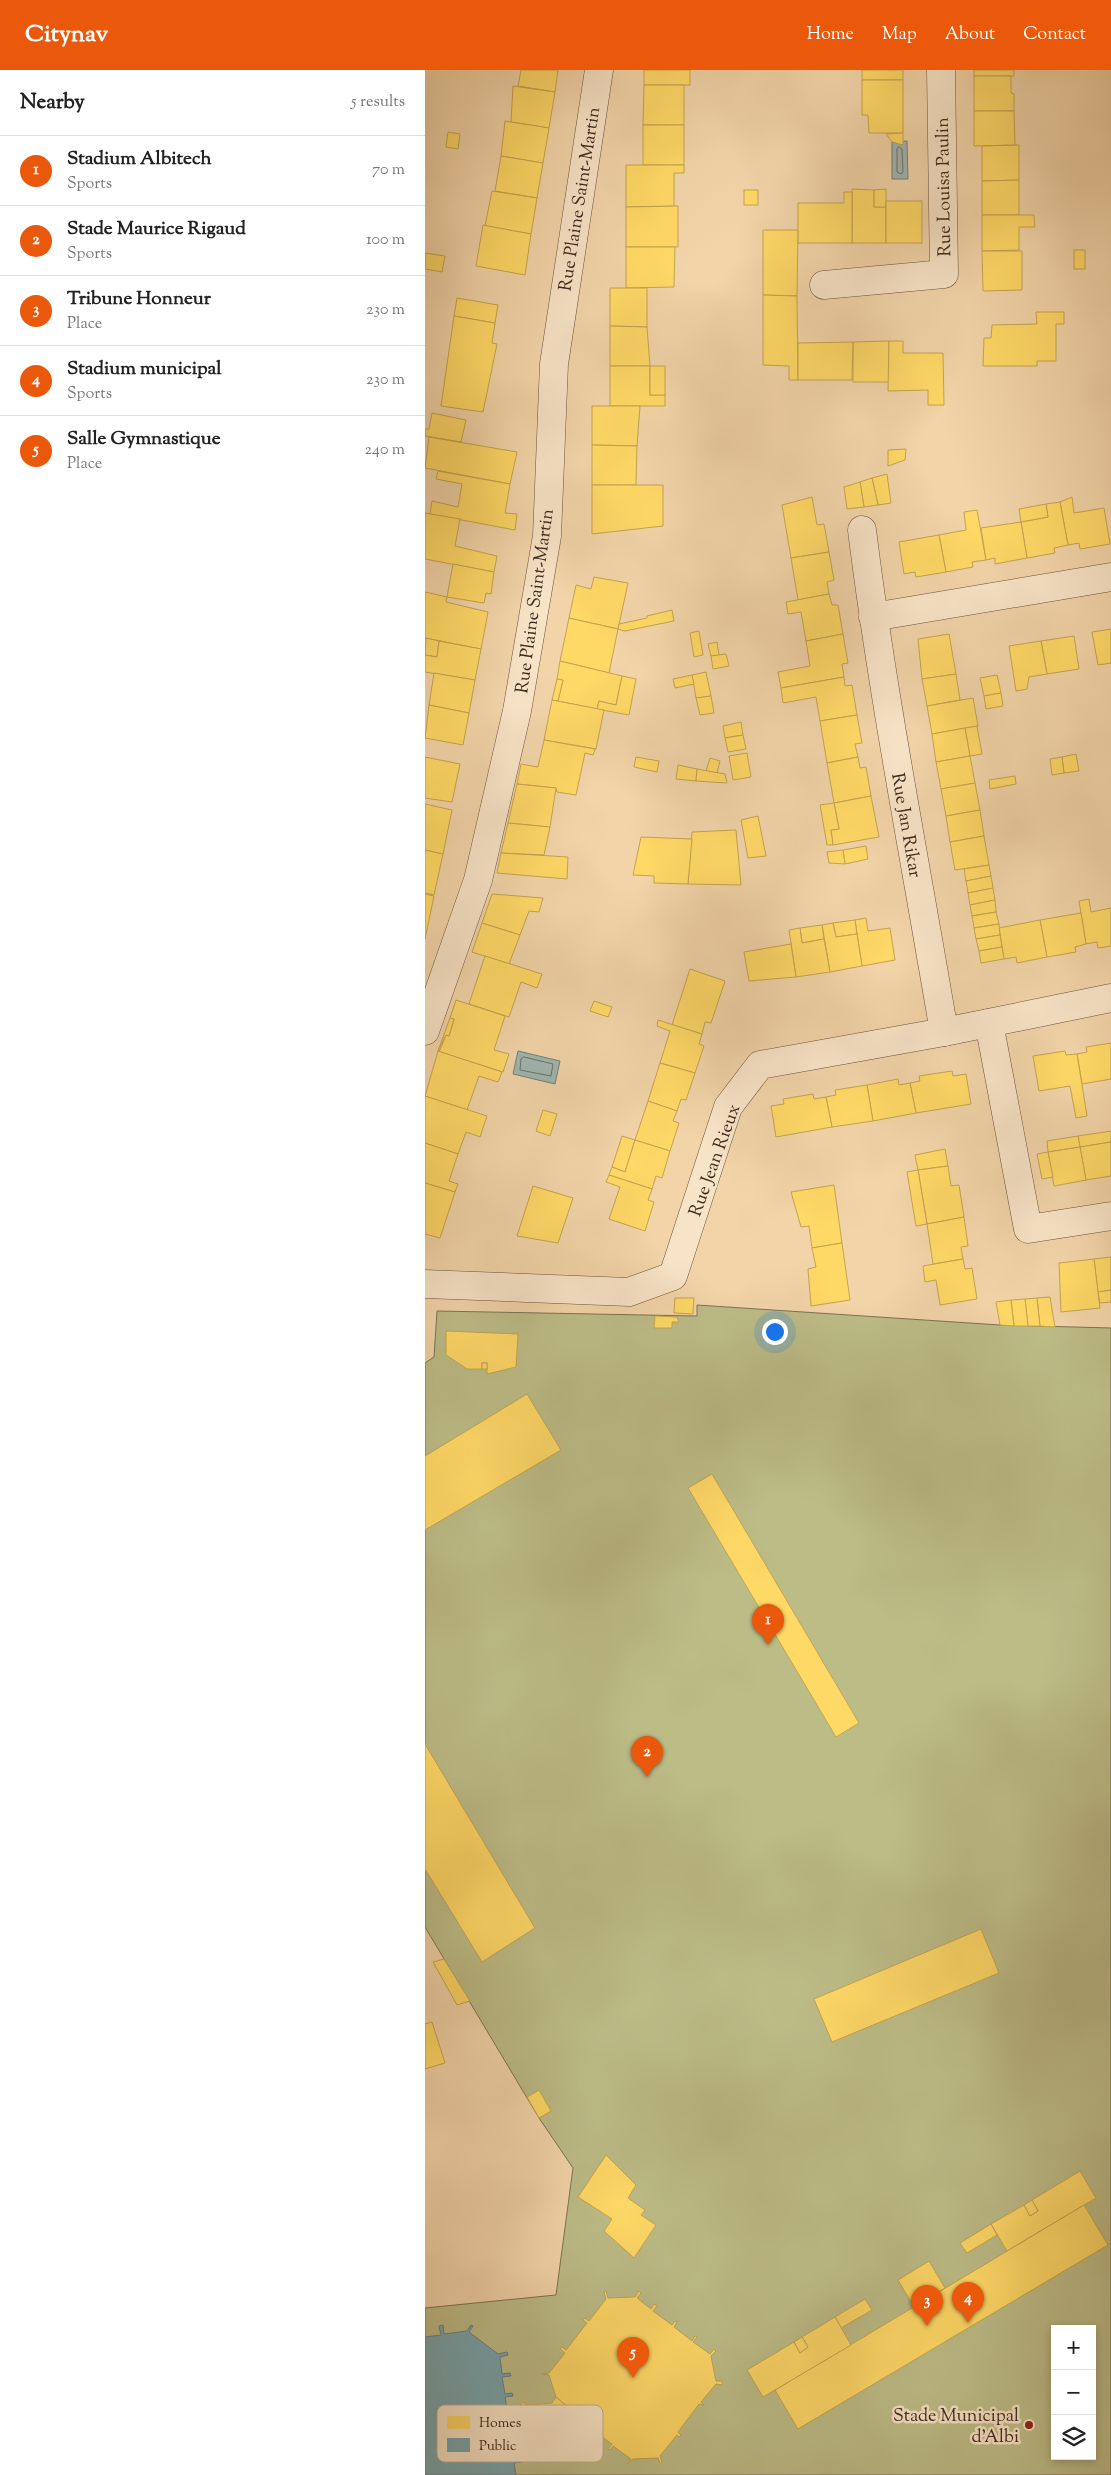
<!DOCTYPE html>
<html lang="en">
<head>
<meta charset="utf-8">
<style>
  :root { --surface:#fff; --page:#f2f2f2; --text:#222; --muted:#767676; --line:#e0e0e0; --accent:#ea580c }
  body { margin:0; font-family:"Sorts Mill Goudy",serif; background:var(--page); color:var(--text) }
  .controls { position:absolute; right:15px; bottom:15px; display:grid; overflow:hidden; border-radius:0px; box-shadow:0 2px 8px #0003 }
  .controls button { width:45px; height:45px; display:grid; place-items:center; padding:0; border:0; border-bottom:1px solid var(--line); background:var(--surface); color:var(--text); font:25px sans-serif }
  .you { position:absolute; left:349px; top:1261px; width:18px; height:18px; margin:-12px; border:4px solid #fff; border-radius:50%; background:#1a73e8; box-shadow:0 0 0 8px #1a73e833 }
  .badge { display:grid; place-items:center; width:32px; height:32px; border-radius:50%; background:var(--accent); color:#fff; font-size:16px; font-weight:700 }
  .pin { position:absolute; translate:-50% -41px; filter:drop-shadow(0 1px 2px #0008) }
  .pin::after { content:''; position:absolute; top:26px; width:18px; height:15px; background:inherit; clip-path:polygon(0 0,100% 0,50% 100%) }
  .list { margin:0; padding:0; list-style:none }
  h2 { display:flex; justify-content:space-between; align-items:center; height:65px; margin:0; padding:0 20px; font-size:21px }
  h2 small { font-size:16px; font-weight:400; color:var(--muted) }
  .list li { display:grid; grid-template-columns:32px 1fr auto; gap:15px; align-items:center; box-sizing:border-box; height:70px; padding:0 20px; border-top:1px solid var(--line) }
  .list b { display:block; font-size:19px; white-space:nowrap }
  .list p { margin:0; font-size:16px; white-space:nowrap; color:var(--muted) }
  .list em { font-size:16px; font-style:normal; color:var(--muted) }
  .icon { flex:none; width:28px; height:28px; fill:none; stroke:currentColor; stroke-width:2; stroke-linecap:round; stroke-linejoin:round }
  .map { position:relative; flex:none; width:686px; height:2405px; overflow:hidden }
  header { display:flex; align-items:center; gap:30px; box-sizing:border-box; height:70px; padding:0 25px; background:var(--accent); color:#fff }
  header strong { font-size:24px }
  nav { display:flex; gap:28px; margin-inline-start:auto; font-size:18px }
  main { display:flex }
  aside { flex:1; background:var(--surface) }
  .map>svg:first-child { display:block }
  .green { fill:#bcbc87; stroke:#7c7352; fill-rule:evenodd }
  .water { fill:#9eb6b2; stroke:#777e77 }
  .homes { fill:#ffd966; stroke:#c4a450 }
  .public { fill:#76a5af; stroke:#658084 }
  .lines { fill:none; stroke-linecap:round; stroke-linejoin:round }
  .shore { stroke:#6d7068; stroke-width:1 }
  .street-casing { stroke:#6a5440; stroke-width:29 }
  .street { stroke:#f7e3c6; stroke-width:28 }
  .poi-dot { fill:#8f2418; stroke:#f7e3c6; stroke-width:2 }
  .labels { text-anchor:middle; stroke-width:5; stroke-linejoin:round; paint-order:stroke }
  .street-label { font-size:18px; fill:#3c2a1e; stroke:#f7e3c6 }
  .poi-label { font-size:18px; fill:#3c2a1e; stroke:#f7e3c6; text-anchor:end }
  .key { fill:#f7e3c6; stroke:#bfac94; stroke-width:1 }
  .key-label { font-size:14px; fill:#3c2a1e }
</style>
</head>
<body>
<header>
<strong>Citynav</strong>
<nav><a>Home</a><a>Map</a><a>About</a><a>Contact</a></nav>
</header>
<main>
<aside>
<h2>Nearby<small>5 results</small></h2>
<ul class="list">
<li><span class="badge">1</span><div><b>Stadium Albitech</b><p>Sports</p></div><em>70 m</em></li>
<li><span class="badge">2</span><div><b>Stade Maurice Rigaud</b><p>Sports</p></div><em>100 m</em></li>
<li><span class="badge">3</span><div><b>Tribune Honneur</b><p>Place</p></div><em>230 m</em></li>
<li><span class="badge">4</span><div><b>Stadium municipal</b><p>Sports</p></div><em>230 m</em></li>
<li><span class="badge">5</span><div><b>Salle Gymnastique</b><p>Place</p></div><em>240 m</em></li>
</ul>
</aside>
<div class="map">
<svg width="686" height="2405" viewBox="0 0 686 2405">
  <rect width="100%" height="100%" fill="#f2d4a8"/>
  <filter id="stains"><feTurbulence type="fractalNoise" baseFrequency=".004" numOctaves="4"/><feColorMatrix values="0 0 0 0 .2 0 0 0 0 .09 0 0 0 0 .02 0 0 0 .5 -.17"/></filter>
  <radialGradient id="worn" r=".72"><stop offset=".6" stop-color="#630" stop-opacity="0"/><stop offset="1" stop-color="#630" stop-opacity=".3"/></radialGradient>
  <path class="green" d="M272 1235 575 1255 686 1258V2405H0V2238L131 2225 148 2098 114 2048 0 1857V1293L9 1287 12 1241 272 1246ZM630 2259H667V2386H630Z"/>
  <g class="water">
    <polygon points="482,71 483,109 467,109 467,72"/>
    <polygon points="93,981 135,991 130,1014 88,1004"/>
  </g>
  <g class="homes">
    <polygon points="96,0 133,0 130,22 93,16"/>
    <rect x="219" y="0" width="46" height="15"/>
    <rect x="437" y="0" width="41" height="10"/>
    <rect x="549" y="0" width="40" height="6"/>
    <polygon points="549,6 586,6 586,23 589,24 589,41 549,41"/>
    <polygon points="437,10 478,10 478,63 444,63 443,45 437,45"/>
    <polygon points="219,15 259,15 259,55 218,55"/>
    <polygon points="88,16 130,22 124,58 86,52"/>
    <polygon points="549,41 589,41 590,75 549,76"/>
    <polygon points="80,51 124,58 118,93 76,86"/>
    <rect x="218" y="55" width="41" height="40"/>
    <polygon points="23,62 35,64 33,79 21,77"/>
    <polygon points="478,63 478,75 467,72 461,64"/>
    <polygon points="594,75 594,110 557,111 557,76"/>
    <polygon points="76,86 118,93 112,128 70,121"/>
    <polygon points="201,95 259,95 259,103 249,103 249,136 201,137"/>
    <polygon points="594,110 594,145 557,145 557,111"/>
    <polygon points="427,119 449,120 449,137 461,137 461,173 427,173"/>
    <polygon points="461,119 461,137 449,137 449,120"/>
    <rect x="319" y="120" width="14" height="15"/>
    <polygon points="67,121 112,128 106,164 60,156"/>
    <polygon points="419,122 427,122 427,173 373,173 373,133 419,133"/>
    <rect x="461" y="131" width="36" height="42"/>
    <polygon points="253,136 253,177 201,177 201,137"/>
    <polygon points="557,145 609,145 610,157 594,157 594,180 557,181"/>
    <polygon points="58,155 106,164 100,205 51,196"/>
    <polygon points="338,160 373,160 372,226 338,225"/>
    <polygon points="201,177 250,177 249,217 201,218"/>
    <rect x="649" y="180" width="11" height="19"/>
    <polygon points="557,181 597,181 597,220 558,221"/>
    <polygon points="0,183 20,186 17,202 0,199"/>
    <polygon points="185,218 222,218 222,257 185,256"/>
    <polygon points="338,225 372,226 373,310 364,310 364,296 338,295"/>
    <polygon points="32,228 73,235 70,253 29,246"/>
    <polygon points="611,242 639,242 639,254 631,254 631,291 612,291 612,296 558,296 559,268 566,268 567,255 612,254"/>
    <polygon points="29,246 70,253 67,273 72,274 58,342 16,336"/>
    <polygon points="185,256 222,257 225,296 185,296"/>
    <polygon points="464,271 464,312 428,312 428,272"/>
    <polygon points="464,271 478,271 478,283 518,283 519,335 503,335 503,320 463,321"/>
    <polygon points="428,272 427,310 373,310 373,273"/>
    <polygon points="185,296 225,296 225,325 240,325 240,336 185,336"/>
    <rect x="225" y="296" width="15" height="29"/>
    <polygon points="167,336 215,336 212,376 167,375"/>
    <polygon points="7,343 41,350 36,372 0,366 0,359 4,359"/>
    <polygon points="4,367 92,382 85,414 0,398"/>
    <polygon points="167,375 212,376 211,415 167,415"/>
    <polygon points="481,379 480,390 463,396 463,380"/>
    <polygon points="13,401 85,414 80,443 92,444 90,460 5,444 7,431 33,437 37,414 11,409"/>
    <polygon points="462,404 466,433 453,435 447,408"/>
    <polygon points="447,408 453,435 439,437 435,412"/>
    <polygon points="435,412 439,437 422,439 419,417"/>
    <polygon points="167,415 238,415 238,456 167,464"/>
    <polygon points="387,427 392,455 399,454 404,482 366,488 357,435"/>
    <polygon points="647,427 649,443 679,438 685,474 655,479 654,473 643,475 635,432"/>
    <polygon points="635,432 643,475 629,478 630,483 602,488 596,452 623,447 621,434"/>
    <polygon points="621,434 623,447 596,452 594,439"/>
    <polygon points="552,440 561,490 547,492 548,497 521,502 514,465 541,460 539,442"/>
    <polygon points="0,443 35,449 30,476 72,486 69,502 0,489"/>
    <polygon points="596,452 602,488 570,494 570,488 561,490 556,458"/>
    <polygon points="514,465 521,502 491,507 490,502 479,504 474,472"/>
    <polygon points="404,482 409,510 402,512 404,524 373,530 366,488"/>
    <polygon points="28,494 69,502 66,524 61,523 59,533 22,527"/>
    <polygon points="169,507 203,513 193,559 144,548 151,515 166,519"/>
    <polygon points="0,522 22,527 21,532 63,542 56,579 0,568"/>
    <polygon points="404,524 407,535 413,535 418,564 381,571 376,542 363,544 361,532"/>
    <polygon points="247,540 249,551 200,561 193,559 194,554 222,548 222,546"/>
    <polygon points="144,548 193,559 184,603 135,591"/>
    <polygon points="686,559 686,593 673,595 667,562"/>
    <polygon points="274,561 278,585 269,587 265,563"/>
    <polygon points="418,564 423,593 417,594 419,607 356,618 353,602 385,596 381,571"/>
    <polygon points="524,564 531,604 497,609 493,569"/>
    <polygon points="649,566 654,599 622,604 616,571"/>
    <polygon points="1,568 14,571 12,587 0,585"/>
    <polygon points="14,571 56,579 50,610 0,602 0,585 12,587"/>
    <polygon points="616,571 622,604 604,607 602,619 591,621 584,576"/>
    <polygon points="292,572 294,585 286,586 283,574"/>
    <polygon points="301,584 304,596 288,599 286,586"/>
    <polygon points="135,591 197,606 191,635 174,631 172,639 133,631 138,610 132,609"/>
    <polygon points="281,602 286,626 271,628 267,605"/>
    <polygon points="9,603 50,610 44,643 4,635"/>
    <polygon points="531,604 535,630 502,636 497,609"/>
    <polygon points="267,605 269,614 250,618 248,609"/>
    <polygon points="572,605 576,623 559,626 555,608"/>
    <polygon points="197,606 211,609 204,645 172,639 174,631 191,635"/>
    <polygon points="419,607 420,616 427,615 432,645 395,651 391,627 358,633 356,618"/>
    <polygon points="132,609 138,610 133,631 127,630"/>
    <polygon points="576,623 578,636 561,639 559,626"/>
    <polygon points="286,626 289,643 275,645 271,628"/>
    <polygon points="548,628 553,656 507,664 502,636"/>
    <polygon points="127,630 179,640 171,679 119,670"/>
    <polygon points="4,635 44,643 38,675 0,668"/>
    <polygon points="432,645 437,673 430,674 433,687 402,693 395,651"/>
    <polygon points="316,652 318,665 300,668 298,656"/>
    <polygon points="552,656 557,684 545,686 540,658"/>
    <polygon points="540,658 545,686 511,692 507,664"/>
    <polygon points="318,665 321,679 303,682 300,668"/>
    <polygon points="119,670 170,679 168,685 160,683 151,725 132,722 131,718 92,714 96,694 113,697"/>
    <polygon points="322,683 326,707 308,710 304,686"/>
    <polygon points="651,684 654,701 639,703 637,687"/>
    <polygon points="545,686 550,713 516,719 511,692"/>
    <polygon points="0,687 35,694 27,732 0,728"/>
    <polygon points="211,687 234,691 232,702 209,697"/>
    <polygon points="433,687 435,698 441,697 446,726 409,733 402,693"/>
    <polygon points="637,687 639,703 627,705 625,689"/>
    <polygon points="285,688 295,691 292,703 281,701"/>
    <polygon points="253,695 272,699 271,711 251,709"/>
    <polygon points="272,699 300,704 302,713 271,711"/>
    <polygon points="590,706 591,714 565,719 564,710"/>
    <polygon points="550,713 555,740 521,746 516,719"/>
    <polygon points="92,714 131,718 125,757 83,753"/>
    <polygon points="446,726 454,767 408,775 406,760 414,759 409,733"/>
    <polygon points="409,733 414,759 406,760 408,775 402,775 395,735"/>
    <polygon points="0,734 27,740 18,784 0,780"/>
    <polygon points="555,740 559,766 525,772 521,746"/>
    <polygon points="333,746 341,786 323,788 316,750"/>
    <polygon points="83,753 125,757 119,785 76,783"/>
    <polygon points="311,760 316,815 263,814 267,762"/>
    <polygon points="559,766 564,795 530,800 525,772"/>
    <polygon points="216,767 267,769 263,814 229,813 229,806 208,805"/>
    <polygon points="441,776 443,789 420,794 418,780"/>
    <polygon points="0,780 18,784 9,825 0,823"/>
    <polygon points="418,780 420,794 404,793 402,782"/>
    <polygon points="76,783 143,787 142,809 72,803"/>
    <polygon points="564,795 566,806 541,811 539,799"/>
    <polygon points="566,806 568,818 543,823 541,811"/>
    <polygon points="568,818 570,830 545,835 543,823"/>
    <polygon points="0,824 9,826 0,869"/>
    <polygon points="67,824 118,828 114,842 104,841 95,865 57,853"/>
    <polygon points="664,829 666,842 686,838 686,876 673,878 672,872 661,874 654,831"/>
    <polygon points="570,830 571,842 547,846 545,835"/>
    <polygon points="571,842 574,854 549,858 547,846"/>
    <polygon points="656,843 661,874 650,877 651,882 622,887 615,850"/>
    <polygon points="441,848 443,861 465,858 470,890 437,896 430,850"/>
    <polygon points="430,850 432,864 411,867 408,853"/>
    <polygon points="615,850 622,887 592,893 591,887 579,889 574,858"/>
    <polygon points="57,853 95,865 84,894 47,882"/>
    <polygon points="408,853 411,867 432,864 437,896 405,902 397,855"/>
    <polygon points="574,854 575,865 551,869 549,858"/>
    <polygon points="397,855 399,869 377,873 375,858"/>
    <polygon points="375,858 377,873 399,869 405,902 371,907 364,860"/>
    <polygon points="575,865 577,877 554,881 551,869"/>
    <polygon points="366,874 371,907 324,911 319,882"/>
    <polygon points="577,877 579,889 556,893 554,881"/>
    <polygon points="60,886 117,904 112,918 96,912 84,947 44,934"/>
    <polygon points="265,899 300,911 286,953 280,952 277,964 247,955"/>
    <polygon points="31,930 80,946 69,980 84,984 78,1002 14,982 21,965 24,966 29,949 25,948"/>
    <polygon points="169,931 187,937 183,947 165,941"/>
    <polygon points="25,948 29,949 24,966 21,965 13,981"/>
    <polygon points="233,950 277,964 274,974 279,976 270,1003 235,993 245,961 232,956"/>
    <polygon points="686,973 686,1009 657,1014 652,984 662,982 661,977"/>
    <polygon points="13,981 77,1002 73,1012 54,1006 42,1040 0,1026"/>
    <polygon points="640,981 641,985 652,984 662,1046 651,1048 645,1016 614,1021 608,986"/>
    <polygon points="235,993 270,1003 261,1030 256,1029 252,1041 223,1031"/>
    <polygon points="527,1001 528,1006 541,1004 546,1034 491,1043 485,1013 495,1011 494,1006"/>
    <polygon points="473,1009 474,1015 485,1013 491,1043 448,1051 442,1015"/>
    <polygon points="442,1015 448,1051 407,1057 401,1027 411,1025 410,1020"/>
    <polygon points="388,1024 389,1029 401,1027 407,1057 351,1067 346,1036 359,1034 358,1029"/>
    <polygon points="0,1026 62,1046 55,1067 41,1062 33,1084 0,1073"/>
    <polygon points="223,1031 252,1041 248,1051 254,1053 245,1081 210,1070"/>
    <polygon points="118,1040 132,1044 125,1066 111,1061"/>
    <polygon points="686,1061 686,1072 655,1077 653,1066"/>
    <polygon points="197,1066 210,1070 200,1102 187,1097"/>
    <polygon points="653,1066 655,1077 623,1082 622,1071"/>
    <polygon points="210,1070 245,1081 237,1108 231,1106 227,1119 184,1105 187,1097 200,1102"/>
    <polygon points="686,1072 686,1106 661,1110 655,1077"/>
    <polygon points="0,1073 33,1084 24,1111 33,1114 30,1122 0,1113"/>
    <polygon points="655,1077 661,1110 629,1116 623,1082"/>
    <polygon points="520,1079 523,1096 493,1100 490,1085"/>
    <polygon points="623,1082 628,1107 617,1109 612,1084"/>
    <polygon points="523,1096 526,1116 534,1115 539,1147 502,1154 493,1100"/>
    <polygon points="493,1100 502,1154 491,1156 482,1102"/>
    <polygon points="184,1105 227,1119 223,1130 229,1132 220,1161 184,1149 195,1117 181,1112"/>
    <polygon points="0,1113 30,1122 15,1168 0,1164"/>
    <polygon points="409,1115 417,1173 387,1178 384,1156 376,1157 366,1122"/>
    <polygon points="108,1116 148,1128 133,1173 92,1166"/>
    <polygon points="539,1147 543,1176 536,1177 538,1189 508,1194 502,1154"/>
    <polygon points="417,1173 425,1230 386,1236 383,1199 391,1197 387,1178"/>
    <polygon points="686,1187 686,1220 673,1222 669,1189"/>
    <polygon points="538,1189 540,1199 547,1198 552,1229 515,1235 511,1210 500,1212 498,1196"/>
    <polygon points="669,1189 675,1238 636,1242 634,1193"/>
    <polygon points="686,1220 686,1232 675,1233 673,1222"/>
    <polygon points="625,1227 630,1257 615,1256 612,1228"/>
    <polygon points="250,1228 269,1228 268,1244 249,1243"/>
    <polygon points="612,1228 615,1256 603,1256 600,1229"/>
    <polygon points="600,1229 603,1256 589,1256 586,1230"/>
    <polygon points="586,1230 589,1256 575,1255 571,1232"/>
    <polygon points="230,1246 252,1247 254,1252 247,1252 247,1258 229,1258"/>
    <polygon points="21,1261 93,1264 91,1297 62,1304 62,1293 57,1293 57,1299 42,1299 21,1285"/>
    <rect x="57" y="1293" width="5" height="6"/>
    <polygon points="102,1324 136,1380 0,1460 0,1386"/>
    <polygon points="287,1404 434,1653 411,1667 263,1418"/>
    <polygon points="0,1674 110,1858 57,1892 0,1799"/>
    <polygon points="556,1859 574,1903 407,1972 389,1929"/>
    <polygon points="19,1889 45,1931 32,1935 8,1892"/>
    <polygon points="7,1952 20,1993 0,1999 0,1954"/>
    <polygon points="114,2020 126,2041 114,2048 102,2027"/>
    <polygon points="181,2085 211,2115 203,2128 220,2140 216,2145 231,2155 209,2188 179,2161 187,2149 153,2127"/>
    <polygon points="655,2101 671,2128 582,2181 566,2154 599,2135 605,2146 613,2141 607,2130"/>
    <polygon points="607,2130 613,2141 605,2146 599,2135"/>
    <polygon points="659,2135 683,2175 373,2359 350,2320"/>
    <polygon points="566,2154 572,2165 542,2183 535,2173"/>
    <polygon points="504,2191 520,2218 489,2237 473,2210"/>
    <polygon points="181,2221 183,2228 210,2227 214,2221 216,2223 212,2228 226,2239 229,2234 232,2236 228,2241 247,2255 250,2251 252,2252 249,2257 267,2271 270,2266 272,2267 268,2272 285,2284 289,2279 291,2281 286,2286 291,2311 297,2311 297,2315 291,2314 276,2332 279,2335 274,2334 253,2362 256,2365 254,2367 252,2365 235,2386 237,2392 235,2393 233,2388 208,2389 202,2394 206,2389 188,2376 185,2380 183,2379 187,2374 169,2361 166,2365 163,2364 167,2359 143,2341 145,2339 131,2327 124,2305 117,2304 124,2303 140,2283 135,2279 137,2277 141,2280 162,2253 158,2250 160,2248 164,2251 181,2229 179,2222"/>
    <polygon points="440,2229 447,2240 416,2258 410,2247"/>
    <polygon points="410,2247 426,2275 338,2327 322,2300 369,2272 375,2283 383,2277 377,2267"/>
    <polygon points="377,2267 383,2277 375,2283 369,2272"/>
    <polygon points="131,2327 145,2339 140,2346 142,2366 147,2370 138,2384 133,2380 112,2384 108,2391 94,2381 94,2377 88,2378 83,2351 90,2349 87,2347 98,2332 102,2335 127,2333"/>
  </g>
  <polygon class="public" points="18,2255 19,2264 42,2261 46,2255 48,2256 44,2262 73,2284 82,2282 83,2285 75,2287 77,2304 85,2303 86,2306 77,2307 80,2324 87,2323 88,2326 80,2327 90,2389 97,2389 97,2392 89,2393 91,2405 0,2405 0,2267 16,2265 14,2256"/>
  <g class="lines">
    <g class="shore">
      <polygon points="474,77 477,79 478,102 476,104 472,102 472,79"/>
      <polygon points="99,987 128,994 126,1006 95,1000 96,989"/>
    </g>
    <defs>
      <g id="street">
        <polyline points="399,215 519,204 516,0"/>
        <path d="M437 460C458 629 491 795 519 962"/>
        <polyline points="448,547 686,507"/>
        <polyline points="564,953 603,1159 686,1146"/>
        <polyline points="0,961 53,810 92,641 122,466 129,294 174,0"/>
        <polyline points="0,1214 204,1222 248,1206 303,1037 335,995 519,962 686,928"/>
      </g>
    </defs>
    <use href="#street" class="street-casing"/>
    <use href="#street" class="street"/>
  </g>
  <circle class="poi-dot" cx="604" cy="2355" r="5"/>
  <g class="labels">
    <g class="street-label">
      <text transform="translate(518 117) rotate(-91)" y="6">Rue Louisa Paulin</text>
      <text transform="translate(154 129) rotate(-81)" y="6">Rue Plaine Saint-Martin</text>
      <text transform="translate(109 531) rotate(-82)" y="6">Rue Plaine Saint-Martin</text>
      <text transform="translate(482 755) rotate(80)" y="6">Rue Jan Rikar</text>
      <text transform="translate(289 1090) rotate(-70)" y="6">Rue Jean Rieux</text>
    </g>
    <g class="poi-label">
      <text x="594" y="2351">Stade Municipal<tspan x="594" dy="21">d'Albi</tspan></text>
    </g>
  </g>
  <rect x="12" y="2335" width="166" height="57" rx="8" class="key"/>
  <rect x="22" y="2346" width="23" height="13" fill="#ffd966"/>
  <rect x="22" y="2368" width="23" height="14" fill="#76a5af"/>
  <g class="key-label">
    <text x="54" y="2357">Homes</text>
    <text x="54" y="2380">Public</text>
  </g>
  <rect width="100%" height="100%" filter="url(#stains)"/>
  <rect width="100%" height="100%" fill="url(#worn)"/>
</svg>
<div class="controls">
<button>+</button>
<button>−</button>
<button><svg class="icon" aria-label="layers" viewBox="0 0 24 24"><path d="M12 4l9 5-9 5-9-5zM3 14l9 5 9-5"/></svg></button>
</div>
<div class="you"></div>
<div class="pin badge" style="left:343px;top:1575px">1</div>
<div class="pin badge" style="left:222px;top:1707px">2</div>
<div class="pin badge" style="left:502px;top:2256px">3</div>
<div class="pin badge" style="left:543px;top:2253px">4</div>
<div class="pin badge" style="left:208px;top:2308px">5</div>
</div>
</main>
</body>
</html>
